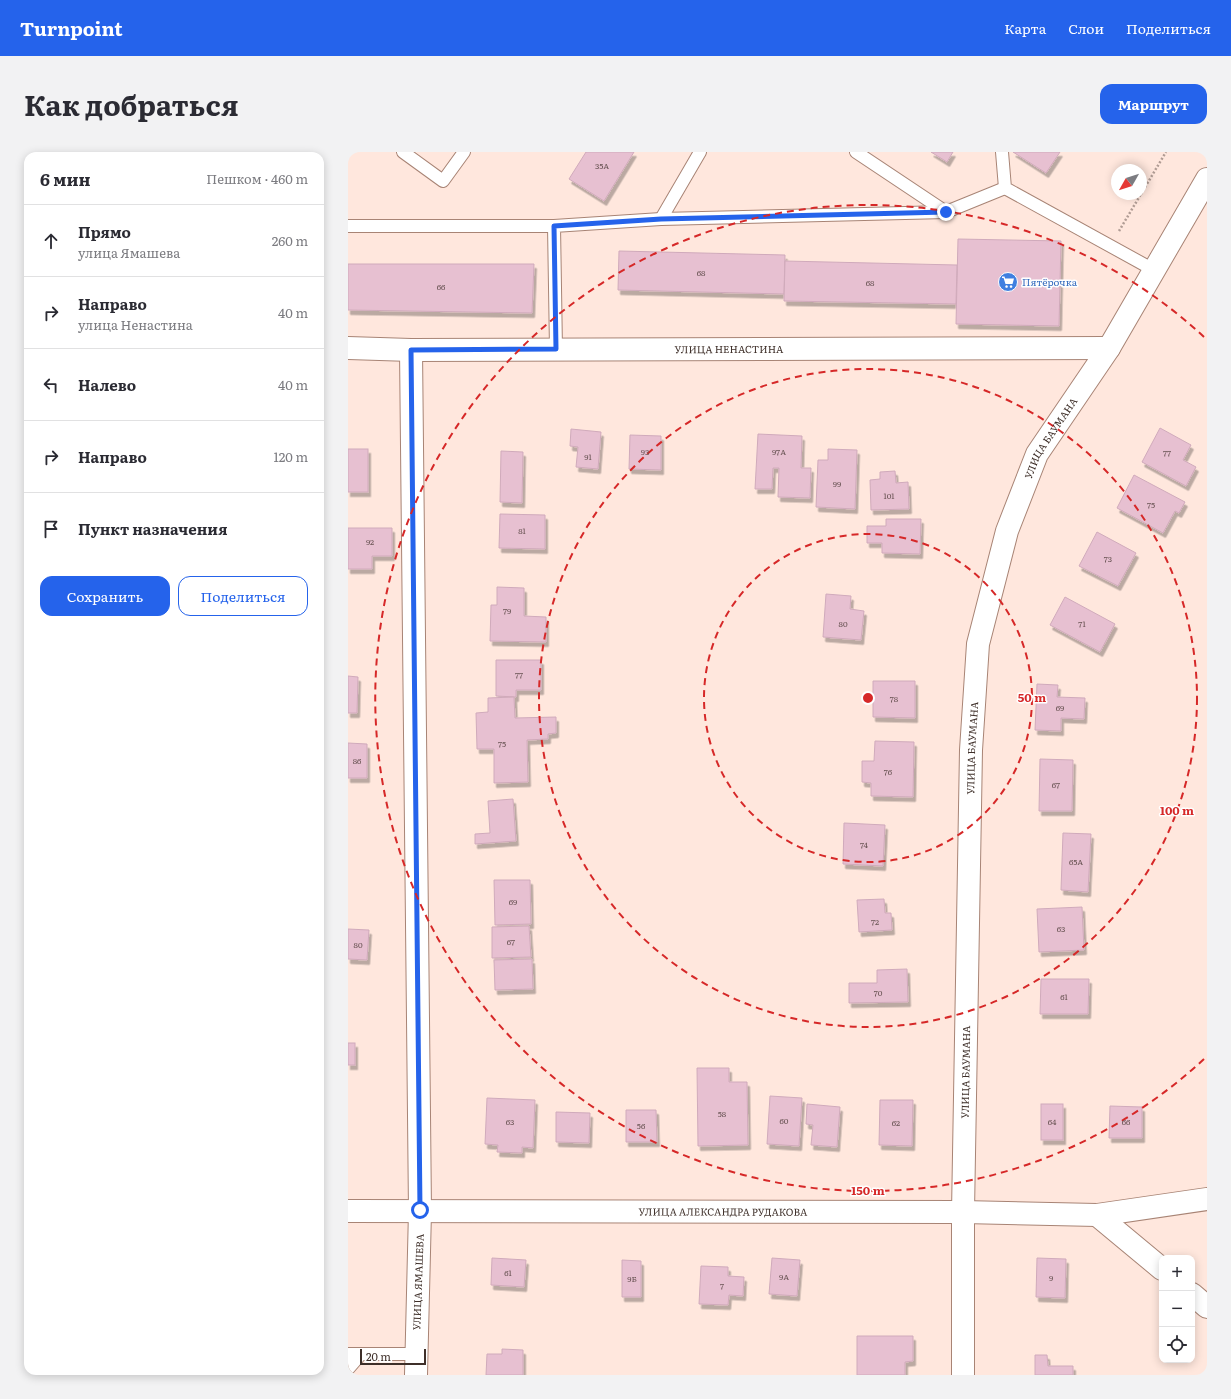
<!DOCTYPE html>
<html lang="ru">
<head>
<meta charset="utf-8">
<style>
  :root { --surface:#fff; --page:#f2f2f3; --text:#2b2b33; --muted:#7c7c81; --line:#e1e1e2; --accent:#2563eb }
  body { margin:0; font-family:Literata,serif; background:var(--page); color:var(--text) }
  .controls { position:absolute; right:12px; bottom:12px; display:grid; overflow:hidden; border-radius:8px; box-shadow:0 2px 10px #0003 }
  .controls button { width:36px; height:36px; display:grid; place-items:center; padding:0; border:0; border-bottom:1px solid var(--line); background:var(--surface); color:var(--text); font:20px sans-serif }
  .compass { position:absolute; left:763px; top:12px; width:36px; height:36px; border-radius:50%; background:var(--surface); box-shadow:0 2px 10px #0003; rotate:231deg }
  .scale { position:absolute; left:12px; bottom:10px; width:66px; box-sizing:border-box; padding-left:4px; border:2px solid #3e2f29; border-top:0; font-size:11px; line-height:14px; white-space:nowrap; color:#3e2f29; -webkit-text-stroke:3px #fff; paint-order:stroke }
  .stop { position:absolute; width:12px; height:12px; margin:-9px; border:3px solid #2563eb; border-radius:50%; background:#fff }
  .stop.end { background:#2563eb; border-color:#fff; box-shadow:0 1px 4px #0008 }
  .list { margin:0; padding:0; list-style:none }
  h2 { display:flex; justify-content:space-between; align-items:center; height:52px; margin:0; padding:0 16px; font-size:17px }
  h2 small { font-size:13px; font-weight:400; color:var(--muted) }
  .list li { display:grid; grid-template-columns:26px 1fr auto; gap:12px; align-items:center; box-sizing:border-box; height:72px; padding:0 16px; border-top:1px solid var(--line) }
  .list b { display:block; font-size:15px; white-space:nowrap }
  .list p { margin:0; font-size:13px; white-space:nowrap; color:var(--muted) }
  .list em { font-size:13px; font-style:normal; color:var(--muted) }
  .actions { display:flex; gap:8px; padding:12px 16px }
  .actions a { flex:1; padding:9px 0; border:1px solid var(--accent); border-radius:12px; text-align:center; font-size:14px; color:var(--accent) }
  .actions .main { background:var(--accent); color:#fff }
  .icon { flex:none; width:22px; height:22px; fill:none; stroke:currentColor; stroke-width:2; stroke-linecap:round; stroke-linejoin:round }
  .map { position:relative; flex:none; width:859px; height:1223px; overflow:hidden; border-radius:12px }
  header { display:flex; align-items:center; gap:24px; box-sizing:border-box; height:56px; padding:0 20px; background:var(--accent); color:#fff }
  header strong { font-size:19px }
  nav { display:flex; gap:22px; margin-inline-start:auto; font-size:14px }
  .intro { display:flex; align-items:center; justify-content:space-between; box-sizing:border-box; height:96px; padding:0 24px }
  h1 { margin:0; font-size:28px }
  .button { padding:10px 18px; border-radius:12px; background:var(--accent); color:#fff; font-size:14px; font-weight:700 }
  main { display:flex; gap:24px; padding:0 24px }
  aside { flex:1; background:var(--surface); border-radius:12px; box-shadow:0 2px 10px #0003 }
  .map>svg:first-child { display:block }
  .building { fill:#e7c0d1; stroke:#d0aabb; filter:url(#shadow) }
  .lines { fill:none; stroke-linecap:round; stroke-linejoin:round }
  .service-casing { stroke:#a88475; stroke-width:14 }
  .minor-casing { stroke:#a88475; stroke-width:24 }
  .path { stroke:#b09c94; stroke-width:2.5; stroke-dasharray:2 2; stroke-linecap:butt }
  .service { stroke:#fff; stroke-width:12 }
  .minor { stroke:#fff; stroke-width:22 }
  .route { stroke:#2563eb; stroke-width:5 }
  .ring { fill:none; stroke:#d62828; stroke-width:2; stroke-dasharray:7 5 }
  .labels { text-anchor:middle; stroke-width:3; stroke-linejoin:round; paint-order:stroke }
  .number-label { font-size:8px; fill:#685353 }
  .shop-label { font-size:10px; fill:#366cbe; stroke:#fff; text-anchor:start }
  .street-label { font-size:10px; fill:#3e2f29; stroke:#fff }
  .centre { fill:#d62828; stroke:#fff; stroke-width:2 }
  .ring-label { font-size:12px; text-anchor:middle; font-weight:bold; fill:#d62828; stroke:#fff; stroke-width:3; stroke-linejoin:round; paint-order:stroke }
</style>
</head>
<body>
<header>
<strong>Turnpoint</strong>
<nav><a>Карта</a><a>Слои</a><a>Поделиться</a></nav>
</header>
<div class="intro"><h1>Как добраться</h1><a class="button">Маршрут</a></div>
<main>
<aside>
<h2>6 мин<small>Пешком · 460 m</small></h2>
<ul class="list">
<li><svg class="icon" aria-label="ahead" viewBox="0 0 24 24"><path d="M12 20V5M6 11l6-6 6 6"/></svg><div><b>Прямо</b><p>улица Ямашева</p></div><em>260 m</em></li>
<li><svg class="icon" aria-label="right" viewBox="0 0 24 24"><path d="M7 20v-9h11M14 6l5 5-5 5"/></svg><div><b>Направо</b><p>улица Ненастина</p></div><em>40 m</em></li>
<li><svg class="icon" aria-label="left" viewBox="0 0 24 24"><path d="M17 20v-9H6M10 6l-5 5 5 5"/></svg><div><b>Налево</b></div><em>40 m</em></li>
<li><svg class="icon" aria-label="right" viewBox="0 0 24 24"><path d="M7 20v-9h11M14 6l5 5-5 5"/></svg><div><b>Направо</b></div><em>120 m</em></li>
<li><svg class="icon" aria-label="arrive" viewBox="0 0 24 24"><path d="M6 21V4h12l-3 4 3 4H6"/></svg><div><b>Пункт назначения</b></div></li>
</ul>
<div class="actions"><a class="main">Сохранить</a><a>Поделиться</a></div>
</aside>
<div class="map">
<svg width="859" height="1223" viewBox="0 0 859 1223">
  <defs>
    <filter id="shadow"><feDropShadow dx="2.5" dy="4.5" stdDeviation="0" flood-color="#0004"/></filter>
  </defs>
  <rect width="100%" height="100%" fill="#ffe7dd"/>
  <g class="building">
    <polygon points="238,0 286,0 256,49 221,27"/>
    <polygon points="583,0 605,0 599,10"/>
    <polygon points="665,0 712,0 698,21"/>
    <polygon points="610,87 713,89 711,174 608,172"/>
    <polygon points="271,99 437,103 436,142 270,138"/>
    <polygon points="437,109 609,113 608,152 436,149"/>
    <polygon points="0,112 186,112 184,161 0,158"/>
    <polygon points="812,276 843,293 835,308 848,315 838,334 794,310"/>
    <polygon points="223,277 253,280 250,317 228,315 230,295 222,294"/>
    <polygon points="410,282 454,284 453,316 463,316 462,346 430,345 431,316 425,316 424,337 407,337"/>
    <polygon points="282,283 313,284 313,318 281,317"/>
    <rect x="0" y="297" width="20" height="43"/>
    <polygon points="480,297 509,298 507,357 468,355 470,308 480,308"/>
    <polygon points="153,299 175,300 174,351 152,350"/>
    <polygon points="547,319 548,331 560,330 561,357 523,358 522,328 532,327 532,320"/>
    <polygon points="786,323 837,350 831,361 827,359 815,381 769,356"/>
    <polygon points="152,362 197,363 197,397 151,396"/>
    <polygon points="538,367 573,367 572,402 534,401 534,391 519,391 519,374 538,374"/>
    <polygon points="0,376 44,376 44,404 24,404 24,417 0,417"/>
    <polygon points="749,380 788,401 770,434 731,414"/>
    <polygon points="149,435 176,436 176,464 198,465 198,490 142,489 143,453 149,453"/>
    <polygon points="478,442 503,444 502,457 516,459 513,488 475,485"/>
    <polygon points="717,445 767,472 752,500 702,473"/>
    <polygon points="148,508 193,508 193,538 168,538 168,545 148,544"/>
    <polygon points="0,524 10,525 9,561 0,561"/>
    <polygon points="525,529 567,529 567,566 525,565"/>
    <polygon points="689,532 710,533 709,545 737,546 736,567 713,566 713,579 687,578"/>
    <polygon points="166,545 167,566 208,565 208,581 200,582 200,587 179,588 180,630 146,631 146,597 129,597 128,561 140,560 140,546"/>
    <polygon points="527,589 566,590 565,645 523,644 523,631 514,630 514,609 526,609"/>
    <polygon points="0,591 19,592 19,626 0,626"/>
    <polygon points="692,607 725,608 724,659 691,659"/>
    <polygon points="165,647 168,689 127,692 127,682 142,681 140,649"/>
    <polygon points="496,671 537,673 535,714 495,712"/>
    <polygon points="715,681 743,682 740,740 713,738"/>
    <polygon points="146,728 182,728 183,772 147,773"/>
    <polygon points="536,747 537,761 543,761 544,778 511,780 509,748"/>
    <polygon points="734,755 736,798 691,800 689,757"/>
    <polygon points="181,774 183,805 144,806 144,775"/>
    <polygon points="0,777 21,778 19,808 0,807"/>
    <polygon points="184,807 185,837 147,838 146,808"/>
    <polygon points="559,817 560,850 501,851 501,831 529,831 529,818"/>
    <polygon points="693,827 741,827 740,862 692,862"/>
    <rect x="0" y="891" width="7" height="22"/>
    <polygon points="349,916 381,916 381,930 399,930 400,993 350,994"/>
    <polygon points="422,944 454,946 451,994 419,992"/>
    <polygon points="139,946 187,948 185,996 174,995 174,1001 149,1000 150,993 137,992"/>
    <polygon points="532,948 565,948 564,994 531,993"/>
    <polygon points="459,952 492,955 489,995 463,993 465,973 458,972"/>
    <rect x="693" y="952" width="22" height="36"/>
    <polygon points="762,954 794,955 794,986 761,986"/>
    <polygon points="278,958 308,958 309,990 278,990"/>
    <polygon points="208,960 242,961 241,991 208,990"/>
    <polygon points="144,1106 178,1108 176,1135 143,1133"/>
    <polygon points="424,1106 452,1108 449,1144 421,1142"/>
    <polygon points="689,1106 718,1107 717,1146 688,1145"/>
    <polygon points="274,1108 293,1109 293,1145 274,1145"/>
    <polygon points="353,1114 380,1115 380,1124 396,1125 395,1144 381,1143 380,1153 351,1152"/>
    <polygon points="509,1184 565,1184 565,1209 557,1210 557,1223 509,1223"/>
    <polygon points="154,1197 175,1198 175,1223 138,1223 139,1202 154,1202"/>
    <polygon points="687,1203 699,1203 700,1214 725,1214 725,1223 687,1223"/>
  </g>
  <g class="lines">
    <defs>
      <g id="service">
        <polyline points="55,0 95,29 116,0"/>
        <polyline points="352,0 313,67 598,60 657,36"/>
        <polyline points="508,0 598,60"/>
        <polyline points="654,0 657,36 806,118"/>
        <polyline points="0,74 206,74"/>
        <polyline points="208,197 206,74 313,67"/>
        <polyline points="0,1202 68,1202"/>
        <polyline points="0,1217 13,1202"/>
      </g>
      <g id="minor">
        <path id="s1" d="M0 196 63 198 761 196"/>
        <polyline points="63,198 72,1059 68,1223"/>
        <path id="s2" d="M0 1059 615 1060 749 1063 859 1047"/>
        <polyline points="749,1063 814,1117"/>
        <polyline points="844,1142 859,1155"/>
        <path id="s3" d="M615 1223V1060L623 598 630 492 659 379 689 302 761 196 859 27"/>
      </g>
    </defs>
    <use href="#service" class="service-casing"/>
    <use href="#minor" class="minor-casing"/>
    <g class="path">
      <polyline points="793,42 818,0"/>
      <polyline points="771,79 793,42"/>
    </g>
    <use href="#service" class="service"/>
    <use href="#minor" class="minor"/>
  </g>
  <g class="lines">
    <polyline class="route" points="72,1058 63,198 208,197 206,74 313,67 598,60"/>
  </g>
  <g class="ring">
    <circle cx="520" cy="546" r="164"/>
    <circle cx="520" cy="546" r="329"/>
    <path d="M856 907A493 493 0 1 1 856 185"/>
  </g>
  <defs>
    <symbol id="supermarket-disc" viewBox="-11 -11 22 22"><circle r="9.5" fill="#3f7fe0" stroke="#fff"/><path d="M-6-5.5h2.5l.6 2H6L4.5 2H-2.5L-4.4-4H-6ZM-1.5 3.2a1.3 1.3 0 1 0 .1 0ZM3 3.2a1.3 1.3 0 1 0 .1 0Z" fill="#fff"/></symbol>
  </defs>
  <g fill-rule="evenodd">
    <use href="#supermarket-disc" x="649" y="119" width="22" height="22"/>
  </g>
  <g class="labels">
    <g class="number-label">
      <text x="254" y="17">35А</text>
      <text x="353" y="124">68</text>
      <text x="522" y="134">68</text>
      <text x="93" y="138">66</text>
      <text x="297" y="303">93</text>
      <text x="431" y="303">97А</text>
      <text x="819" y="304">77</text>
      <text x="240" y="308">91</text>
      <text x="489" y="335">99</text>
      <text x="541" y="347">101</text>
      <text x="803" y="356">75</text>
      <text x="174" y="382">81</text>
      <text x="22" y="393">92</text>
      <text x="760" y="410">73</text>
      <text x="159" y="462">79</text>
      <text x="495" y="475">80</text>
      <text x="734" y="475">71</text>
      <text x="171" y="526">77</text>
      <text x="546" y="550">78</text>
      <text x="712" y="559">69</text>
      <text x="154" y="595">75</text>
      <text x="9" y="612">86</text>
      <text x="540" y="623">76</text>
      <text x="708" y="636">67</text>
      <text x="516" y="696">74</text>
      <text x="728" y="713">65А</text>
      <text x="165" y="753">69</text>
      <text x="527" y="773">72</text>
      <text x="713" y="780">63</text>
      <text x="163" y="793">67</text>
      <text x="10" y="796">80</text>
      <text x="530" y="844">70</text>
      <text x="716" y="848">61</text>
      <text x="374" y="965">58</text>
      <text x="436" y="972">60</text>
      <text x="162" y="973">63</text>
      <text x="704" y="973">64</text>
      <text x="778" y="973">66</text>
      <text x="548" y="974">62</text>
      <text x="293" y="977">56</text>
      <text x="160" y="1124">61</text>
      <text x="436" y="1128">9А</text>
      <text x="703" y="1129">9</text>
      <text x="284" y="1130">9Б</text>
      <text x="374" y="1137">7</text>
    </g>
    <g class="shop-label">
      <text x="674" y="134">Пятёрочка</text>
    </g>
    <g class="street-label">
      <text dy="4" stroke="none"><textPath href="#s1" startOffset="381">УЛИЦА НЕНАСТИНА</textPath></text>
      <text dy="4" stroke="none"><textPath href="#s3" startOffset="951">УЛИЦА БАУМАНА</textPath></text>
      <text dy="4" stroke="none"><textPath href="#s3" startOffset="627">УЛИЦА БАУМАНА</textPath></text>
      <text dy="4" stroke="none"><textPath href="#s3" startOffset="303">УЛИЦА БАУМАНА</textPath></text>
      <text dy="4" stroke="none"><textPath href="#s2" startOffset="375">УЛИЦА АЛЕКСАНДРА РУДАКОВА</textPath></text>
      <text transform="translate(70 1130) rotate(-88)" y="4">УЛИЦА ЯМАШЕВА</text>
    </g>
  </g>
  <circle cx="520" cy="546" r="6" class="centre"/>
  <g class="ring-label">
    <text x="684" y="550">50 m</text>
    <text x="829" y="663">100 m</text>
    <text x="520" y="1043">150 m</text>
  </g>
</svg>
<div class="controls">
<button>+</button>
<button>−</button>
<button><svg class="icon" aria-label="locate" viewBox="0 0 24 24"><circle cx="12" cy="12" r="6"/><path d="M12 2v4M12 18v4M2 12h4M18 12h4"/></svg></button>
</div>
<svg class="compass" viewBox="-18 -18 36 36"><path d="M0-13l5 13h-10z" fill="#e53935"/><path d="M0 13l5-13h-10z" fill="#7c7c81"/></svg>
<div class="scale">20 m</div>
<div class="stop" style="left:72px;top:1058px"></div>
<div class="stop end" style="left:598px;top:60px"></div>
</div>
</main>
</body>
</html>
